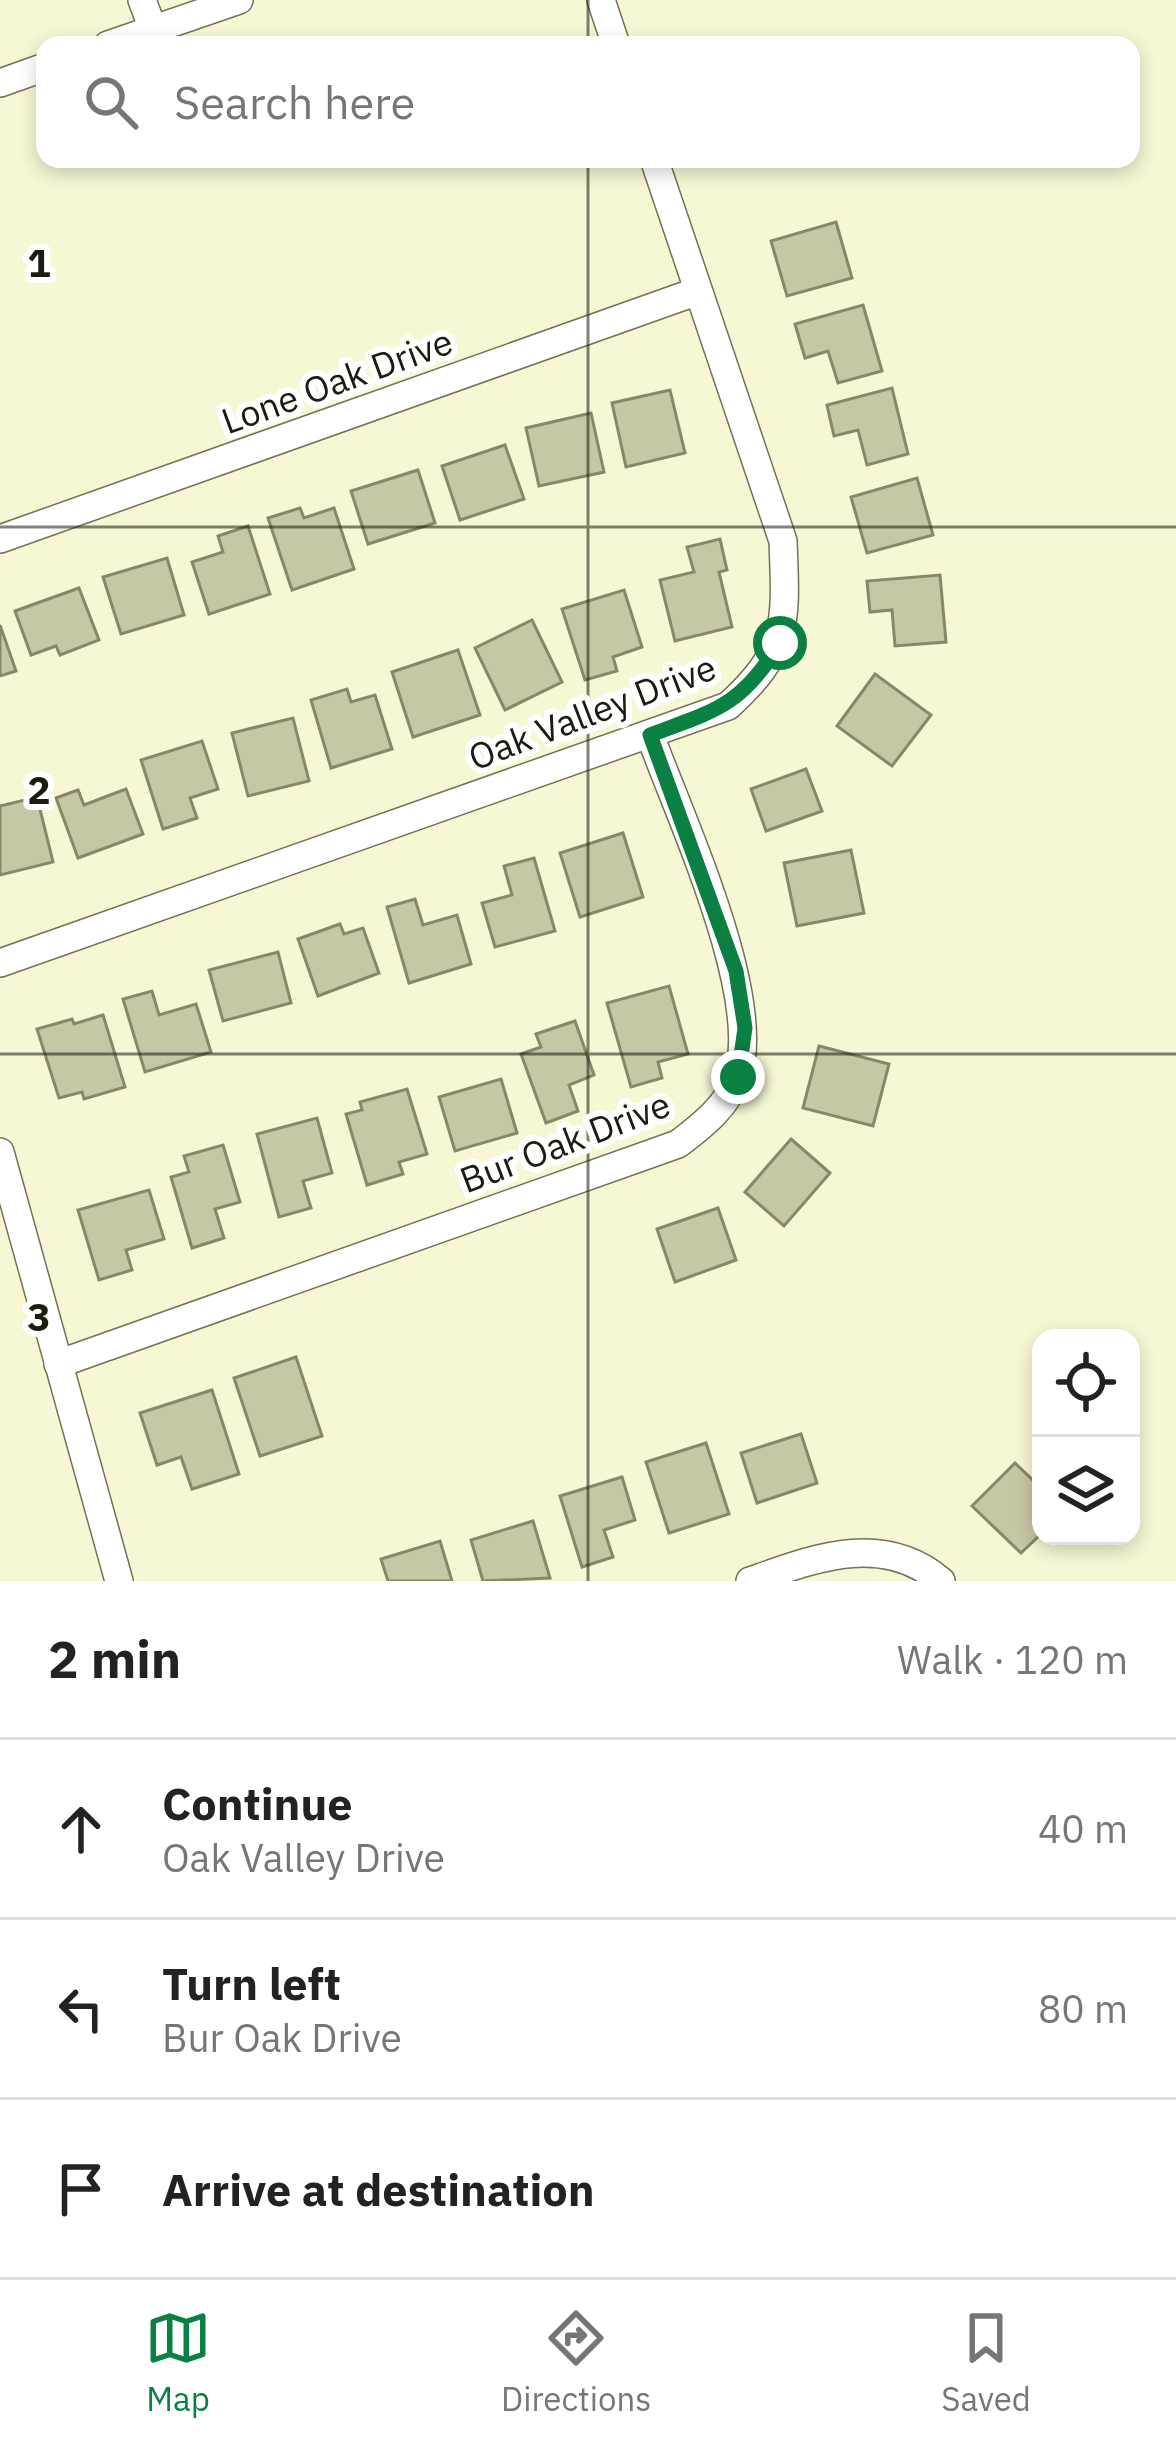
<!DOCTYPE html>
<html lang="en">
<head>
<meta charset="utf-8">
<style>
  :root { --surface:#fff; --page:#f6f6f6; --text:#222; --muted:#767676; --line:#e0e0e0; --accent:#0b8043 }
  body { margin:0; font-family:"IBM Plex Sans",sans-serif; background:var(--page); color:var(--text) }
  .controls { position:absolute; right:36px; bottom:36px; display:grid; overflow:hidden; border-radius:24px; box-shadow:0 6px 18px #0003 }
  .controls button { width:108px; height:108px; display:grid; place-items:center; padding:0; border:0; border-bottom:3px solid var(--line); background:var(--surface); color:var(--text); font:60px sans-serif }
  .stop { position:absolute; width:36px; height:36px; margin:-27px; border:9px solid #0b8043; border-radius:50%; background:#fff }
  .stop.end { background:#0b8043; border-color:#fff; box-shadow:0 3px 12px #0008 }
  .list { margin:0; padding:0; list-style:none }
  h2 { display:flex; justify-content:space-between; align-items:center; height:156px; margin:0; padding:0 48px; font-size:51px }
  h2 small { font-size:39px; font-weight:400; color:var(--muted) }
  .list li { display:grid; grid-template-columns:78px 1fr auto; gap:36px; align-items:center; box-sizing:border-box; height:180px; padding:0 48px; border-top:3px solid var(--line) }
  .list b { display:block; font-size:45px; white-space:nowrap }
  .list p { margin:0; font-size:39px; white-space:nowrap; color:var(--muted) }
  .list em { font-size:39px; font-style:normal; color:var(--muted) }
  .icon { flex:none; width:66px; height:66px; fill:none; stroke:currentColor; stroke-width:2; stroke-linecap:round; stroke-linejoin:round }
  .map { position:relative; flex:none; width:1176px; height:1581px; overflow:hidden }
  .search { position:absolute; background:var(--surface); box-shadow:0 6px 18px #0003; left:36px; right:36px; top:36px; height:132px; display:flex; align-items:center; gap:30px; box-sizing:border-box; padding:0 42px; border-radius:24px; color:var(--muted); font-size:45px }
  .sheet { height:696px; background:var(--surface) }
  nav { display:flex; justify-content:space-around; align-items:center; box-sizing:border-box; height:168px; border-top:3px solid var(--line); background:var(--surface); font-size:33px; color:var(--muted) }
  nav a { display:grid; justify-items:center; gap:6px }
  nav .on { color:var(--accent) }
  .map>svg:first-child { display:block }
  .building { fill:#c7c7a5; stroke:#888768; stroke-width:3 }
  .lines { fill:none; stroke-linecap:round; stroke-linejoin:round }
  .minor-casing { stroke:#737254; stroke-width:30 }
  .minor { stroke:#fff; stroke-width:27 }
  .route { stroke:#0b8043; stroke-width:15 }
  .grid { fill:none; stroke:#1c1b0f; stroke-width:3; stroke-opacity:0.55 }
  .labels { text-anchor:middle; stroke-width:12; stroke-linejoin:round; paint-order:stroke }
  .street-label { font-size:36px; fill:#1c1b0f; stroke:#fff }
  .grid-label { font-size:39px; text-anchor:middle; font-weight:bold; fill:#1c1b0f; stroke:#fff; stroke-width:12; stroke-linejoin:round; paint-order:stroke }
</style>
</head>
<body>
<div class="map">
<svg width="1176" height="1581" viewBox="0 0 1176 1581">
  <rect width="100%" height="100%" fill="#f7f7d5"/>
  <g class="building">
    <polygon points="836,222 852,278 787,296 771,241"/>
    <polygon points="863,305 882,371 838,383 828,351 805,358 795,324"/>
    <polygon points="892,388 908,454 867,465 858,430 834,436 827,405"/>
    <polygon points="670,390 685,453 626,467 612,403"/>
    <polygon points="591,413 604,472 539,486 526,428"/>
    <polygon points="505,445 524,499 460,520 442,466"/>
    <polygon points="418,470 435,523 368,544 351,491"/>
    <polygon points="917,478 933,535 867,553 851,497"/>
    <polygon points="300,508 304,518 334,508 354,569 292,590 268,518"/>
    <polygon points="248,526 270,594 209,614 192,562 223,552 218,536"/>
    <polygon points="720,539 727,570 719,572 732,627 675,641 660,580 694,572 687,547"/>
    <polygon points="167,558 184,615 121,634 103,577"/>
    <polygon points="940,575 946,642 895,646 892,610 870,612 867,581"/>
    <polygon points="79,588 99,640 60,655 56,646 31,655 15,611"/>
    <polygon points="624,590 642,647 613,657 617,671 585,680 562,609"/>
    <polygon points="532,620 562,682 505,710 475,648"/>
    <polygon points="0,625 16,671 0,676"/>
    <polygon points="458,650 480,715 413,737 392,672"/>
    <polygon points="875,674 931,715 892,766 837,726"/>
    <polygon points="347,689 351,702 375,695 392,749 331,768 311,700"/>
    <polygon points="293,718 309,781 248,796 232,733"/>
    <polygon points="202,741 218,789 190,798 197,818 163,829 141,760"/>
    <polygon points="806,769 822,811 766,831 751,789"/>
    <polygon points="126,789 143,834 78,858 56,798 78,790 84,805"/>
    <polygon points="37,797 53,862 0,875 0,806"/>
    <polygon points="623,833 643,897 580,917 560,853"/>
    <polygon points="851,850 864,913 797,926 784,863"/>
    <polygon points="534,858 555,931 495,947 482,903 512,895 504,866"/>
    <polygon points="415,899 423,925 457,915 471,964 409,983 387,907"/>
    <polygon points="340,924 344,934 363,928 379,973 318,996 298,939"/>
    <polygon points="278,952 291,1003 223,1021 209,970"/>
    <polygon points="669,986 688,1054 658,1062 662,1078 631,1087 607,1003"/>
    <polygon points="152,991 159,1015 196,1004 211,1052 145,1072 123,999"/>
    <polygon points="103,1015 125,1087 84,1099 82,1092 59,1098 37,1029 72,1019 74,1024"/>
    <polygon points="575,1021 594,1075 569,1085 578,1111 546,1123 521,1054 541,1047 536,1034"/>
    <polygon points="819,1046 889,1064 873,1126 803,1108"/>
    <polygon points="501,1079 517,1133 455,1151 439,1097"/>
    <polygon points="407,1089 427,1154 399,1162 403,1174 367,1185 346,1114 362,1110 360,1102"/>
    <polygon points="317,1118 332,1173 303,1181 311,1208 279,1217 257,1134"/>
    <polygon points="791,1139 830,1173 784,1226 745,1192"/>
    <polygon points="223,1145 240,1202 215,1209 224,1238 192,1248 171,1177 189,1172 184,1156"/>
    <polygon points="149,1190 164,1239 126,1250 132,1270 99,1280 78,1210"/>
    <polygon points="718,1208 736,1260 675,1282 657,1229"/>
    <polygon points="296,1357 322,1436 260,1456 234,1378"/>
    <polygon points="212,1390 239,1474 192,1489 181,1457 157,1465 140,1413"/>
    <polygon points="801,1434 817,1483 757,1503 741,1453"/>
    <polygon points="706,1443 729,1514 669,1533 646,1462"/>
    <polygon points="1015,1463 1041,1488 1041,1534 1021,1553 972,1506"/>
    <polygon points="622,1477 635,1520 604,1530 613,1557 582,1567 560,1496"/>
    <polygon points="533,1521 550,1578 483,1581 471,1540"/>
    <polygon points="440,1541 452,1581 388,1581 381,1559"/>
  </g>
  <g class="lines">
    <defs>
      <g id="minor">
        <polyline points="142,0 153,29"/>
        <polyline points="601,0 616,45"/>
        <polyline points="108,45 239,0"/>
        <polyline points="0,83 45,67"/>
        <polyline points="0,539 698,291"/>
        <path d="M0 963 728 706C790 650 786 621 783 541L654 159"/>
        <polyline points="0,1152 119,1581"/>
        <path d="M58 1364 678 1144C702 1126 729 1105 738 1075 763 993 680 818 650 735"/>
        <path d="M750 1581C813 1559 882 1531 941 1581"/>
      </g>
    </defs>
    <use href="#minor" class="minor-casing"/>
    <use href="#minor" class="minor"/>
  </g>
  <g class="lines">
    <path class="route" d="M738 1077 745 1028 736 971 650 735C717 710 741 706 780 643"/>
  </g>
  <path class="grid" d="M588 0V45M588 159V1581M0 527H1176M0 1054H1176"/>
  <g class="labels">
    <g class="street-label">
      <text transform="translate(337 381) rotate(-20)" y="13">Lone Oak Drive</text>
      <text transform="translate(592 712) rotate(-21)" y="13">Oak Valley Drive</text>
      <text transform="translate(565 1142) rotate(-21)" y="13">Bur Oak Drive</text>
    </g>
  </g>
  <g class="grid-label">
    <text x="39" y="277">1</text>
    <text x="39" y="804">2</text>
    <text x="39" y="1331">3</text>
  </g>
</svg>
<div class="controls">
<button><svg class="icon" aria-label="locate" viewBox="0 0 24 24"><circle cx="12" cy="12" r="6"/><path d="M12 2v4M12 18v4M2 12h4M18 12h4"/></svg></button>
<button><svg class="icon" aria-label="layers" viewBox="0 0 24 24"><path d="M12 4l9 5-9 5-9-5zM3 14l9 5 9-5"/></svg></button>
</div>
<div class="stop" style="left:780px;top:643px"></div>
<div class="stop end" style="left:738px;top:1077px"></div>
<div class="search"><svg class="icon" aria-label="search" viewBox="0 0 24 24"><circle cx="10" cy="10" r="6"/><path d="M15 15l6 6"/></svg>Search here</div>
</div>
<section class="sheet">
<h2>2 min<small>Walk · 120 m</small></h2>
<ul class="list">
<li><svg class="icon" aria-label="ahead" viewBox="0 0 24 24"><path d="M12 20V5M6 11l6-6 6 6"/></svg><div><b>Continue</b><p>Oak Valley Drive</p></div><em>40 m</em></li>
<li><svg class="icon" aria-label="left" viewBox="0 0 24 24"><path d="M17 20v-9H6M10 6l-5 5 5 5"/></svg><div><b>Turn left</b><p>Bur Oak Drive</p></div><em>80 m</em></li>
<li><svg class="icon" aria-label="arrive" viewBox="0 0 24 24"><path d="M6 21V4h12l-3 4 3 4H6"/></svg><div><b>Arrive at destination</b></div></li>
</ul>
</section>
<nav>
<a class="on"><svg class="icon" aria-label="map" viewBox="0 0 24 24"><path d="M3 6l6-2 6 2 6-2v14l-6 2-6-2-6 2zM9 4v14M15 6v14"/></svg>Map</a>
<a><svg class="icon" aria-label="directions" viewBox="0 0 24 24"><path d="M12 3l9 9-9 9-9-9zM9 14v-3h6M13 9l2 2-2 2"/></svg>Directions</a>
<a><svg class="icon" aria-label="saved" viewBox="0 0 24 24"><path d="M7 4h10v16l-5-4-5 4z"/></svg>Saved</a>
</nav>
</body>
</html>
